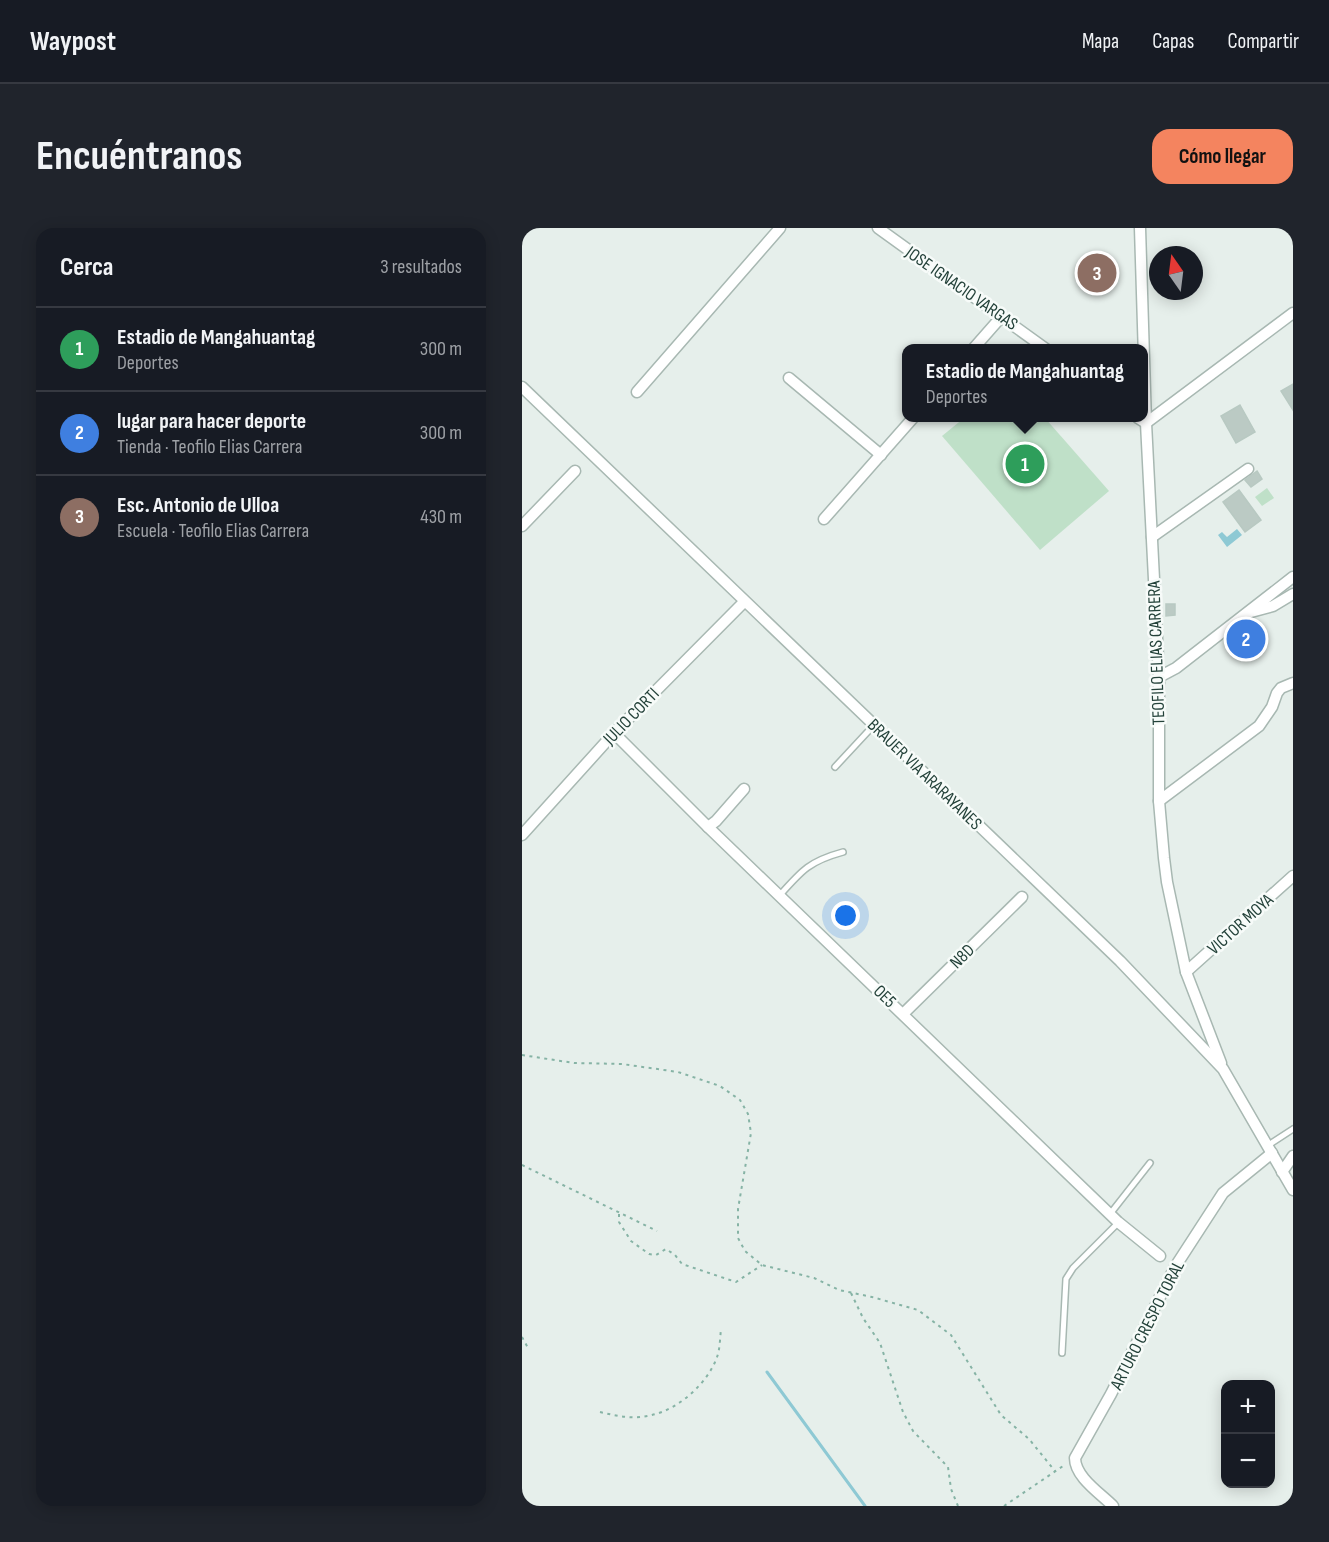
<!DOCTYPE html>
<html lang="es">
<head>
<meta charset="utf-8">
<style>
  :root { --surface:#171b24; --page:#20242c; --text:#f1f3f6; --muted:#9ea1a6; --line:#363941; --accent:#f4845f }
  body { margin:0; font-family:"Sofia Sans Condensed",sans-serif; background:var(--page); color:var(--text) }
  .controls { position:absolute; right:18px; bottom:18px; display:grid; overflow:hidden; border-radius:12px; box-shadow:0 3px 15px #0003 }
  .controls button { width:54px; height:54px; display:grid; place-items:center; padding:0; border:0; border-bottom:2px solid var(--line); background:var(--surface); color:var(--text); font:30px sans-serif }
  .compass { position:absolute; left:627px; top:18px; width:54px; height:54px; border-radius:50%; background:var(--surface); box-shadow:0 3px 15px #0003; rotate:346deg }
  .you { position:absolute; left:324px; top:688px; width:21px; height:21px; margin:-15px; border:4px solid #fff; border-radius:50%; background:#1a73e8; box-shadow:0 0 0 9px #1a73e833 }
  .badge { display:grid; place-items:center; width:39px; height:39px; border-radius:50%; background:var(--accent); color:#fff; font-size:20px; font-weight:700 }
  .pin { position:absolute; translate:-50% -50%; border:3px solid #fff; box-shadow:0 2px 6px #0006 }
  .popup { position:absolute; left:380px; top:116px; width:246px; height:78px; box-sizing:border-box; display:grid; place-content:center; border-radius:12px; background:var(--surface); filter:drop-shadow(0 2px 4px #0005); font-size:20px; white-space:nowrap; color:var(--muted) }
  .popup b { font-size:22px; color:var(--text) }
  .popup::after { content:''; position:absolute; left:50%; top:100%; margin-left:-12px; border:12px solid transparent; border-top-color:var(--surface) }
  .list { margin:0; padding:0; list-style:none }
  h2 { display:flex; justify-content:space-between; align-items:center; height:78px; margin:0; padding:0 24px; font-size:26px }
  h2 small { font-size:20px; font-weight:400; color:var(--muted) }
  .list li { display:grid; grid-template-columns:39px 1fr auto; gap:18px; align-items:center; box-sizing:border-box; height:84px; padding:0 24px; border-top:2px solid var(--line) }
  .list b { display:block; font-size:22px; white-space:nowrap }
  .list p { margin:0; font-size:20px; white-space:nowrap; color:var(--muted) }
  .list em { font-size:20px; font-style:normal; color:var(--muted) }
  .map { position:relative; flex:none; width:771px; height:1278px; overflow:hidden; border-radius:18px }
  header { display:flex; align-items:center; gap:36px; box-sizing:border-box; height:84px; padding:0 30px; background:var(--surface); border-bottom:2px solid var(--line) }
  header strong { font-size:28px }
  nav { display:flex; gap:33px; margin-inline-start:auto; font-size:21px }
  .intro { display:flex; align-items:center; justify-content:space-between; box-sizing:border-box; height:144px; padding:0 36px }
  h1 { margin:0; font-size:42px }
  .button { padding:15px 27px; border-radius:18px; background:var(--accent); color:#111; font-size:21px; font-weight:700 }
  main { display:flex; gap:36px; padding:0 36px }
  aside { flex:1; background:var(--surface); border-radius:18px; box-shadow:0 3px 15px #0003 }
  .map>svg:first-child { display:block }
  .green { fill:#bfe0c8 }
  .water { fill:#8ec9d4 }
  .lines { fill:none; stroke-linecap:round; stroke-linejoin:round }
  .stream { stroke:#8ec9d4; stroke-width:3 }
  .building { fill:#bbcac4; stroke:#b8c9c2; stroke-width:1.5 }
  .service-casing { stroke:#a8b8b2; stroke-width:8 }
  .minor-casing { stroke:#a8b8b2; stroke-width:13 }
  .path { stroke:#86b3a5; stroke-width:2; stroke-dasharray:3 4.5; stroke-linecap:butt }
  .service { stroke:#fff; stroke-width:5 }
  .minor { stroke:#fff; stroke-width:10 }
  .labels { text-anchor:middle; stroke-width:5; stroke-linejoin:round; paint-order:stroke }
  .street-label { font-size:18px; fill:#24423a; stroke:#f7fbf9 }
</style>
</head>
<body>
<header>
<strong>Waypost</strong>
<nav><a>Mapa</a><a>Capas</a><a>Compartir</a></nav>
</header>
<div class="intro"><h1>Encuéntranos</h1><a class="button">Cómo llegar</a></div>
<main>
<aside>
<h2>Cerca<small>3 resultados</small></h2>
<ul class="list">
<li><span class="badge" style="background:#2e9e5b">1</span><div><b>Estadio de Mangahuantag</b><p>Deportes</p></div><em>300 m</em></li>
<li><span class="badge" style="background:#3f7fe0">2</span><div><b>lugar para hacer deporte</b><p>Tienda · Teofilo Elias Carrera</p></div><em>300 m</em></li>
<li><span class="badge" style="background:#8d6e63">3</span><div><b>Esc. Antonio de Ulloa</b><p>Escuela · Teofilo Elias Carrera</p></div><em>430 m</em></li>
</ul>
</aside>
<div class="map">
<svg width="771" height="1278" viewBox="0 0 771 1278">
  <rect width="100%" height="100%" fill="#e6efeb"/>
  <g class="green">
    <polygon points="442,190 523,190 587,263 518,322 420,208"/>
    <polygon points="745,260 752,270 740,278 733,269"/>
  </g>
  <polygon class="water" points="715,301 720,307 705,319 696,307 700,304 705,309"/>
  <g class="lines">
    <polyline class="stream" points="245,1144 343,1278"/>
  </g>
  <g class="building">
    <polygon points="771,156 771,182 759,163"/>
    <polygon points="718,177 733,204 714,215 699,188"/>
    <polygon points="735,243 740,251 729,259 723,252"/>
    <polygon points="717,262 739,292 723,304 701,274"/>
    <polygon points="644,376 653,376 653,387 644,388"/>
  </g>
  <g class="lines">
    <defs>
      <g id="service">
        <polyline points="313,539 352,497"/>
        <path d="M258 667C280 642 288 633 321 624"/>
        <polyline points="745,918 771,901"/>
        <polyline points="588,986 628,935"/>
        <polyline points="540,1125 544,1051 551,1040 596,995"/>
      </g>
      <g id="minor">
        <polyline points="356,0 524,121"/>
        <polyline points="618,0 624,195 637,449 637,573 642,630 645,654 664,744 699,835"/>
        <polyline points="451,121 480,88"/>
        <polyline points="267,150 359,227"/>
        <polyline points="0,159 598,733 701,841 771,962"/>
        <polyline points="115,164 258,0"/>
        <polyline points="616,190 624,195 771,85"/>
        <polyline points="302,291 391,190"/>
        <polyline points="0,298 53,243"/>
        <polyline points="630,309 726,241"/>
        <polyline points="729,384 751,378 771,366"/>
        <polyline points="637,449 654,440 771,349"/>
        <polyline points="92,505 186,599 596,994 638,1028"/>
        <polyline points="637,573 737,498 750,479 755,465 759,460 771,455"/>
        <polyline points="186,599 194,593 222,561"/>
        <polyline points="0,607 92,505 222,374"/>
        <polyline points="664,744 771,648"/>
        <polyline points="381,786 500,669"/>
        <polyline points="760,944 771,928"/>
        <path d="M591 1278C578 1265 553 1249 553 1230L589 1166 653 1039 701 965 750 925"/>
      </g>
    </defs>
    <use href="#service" class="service-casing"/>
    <use href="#minor" class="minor-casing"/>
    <g class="path">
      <polyline points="0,827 52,835 100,836 156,844 198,858 218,872 226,886 229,905 216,981 216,1010 223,1023 240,1037 292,1050 317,1062 350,1069 396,1082 429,1107 479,1187 507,1211 533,1243"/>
      <polyline points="0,937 135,1003"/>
      <polyline points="97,986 97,994 109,1013 127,1026 134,1027 144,1021 153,1027 160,1036 214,1054 240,1037"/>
      <polyline points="329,1065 341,1090 358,1115 381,1184 391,1203 426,1239 429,1261 436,1278"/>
      <polyline points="0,1109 6,1120"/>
      <path d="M78 1184C95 1188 112 1192 130 1187 157 1181 186 1155 195 1129 198 1121 198 1110 199 1101"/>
      <polyline points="482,1278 544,1236"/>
    </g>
    <use href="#service" class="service"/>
    <use href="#minor" class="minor"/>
  </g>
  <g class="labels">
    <g class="street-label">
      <text transform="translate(440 60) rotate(35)" y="6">JOSE IGNACIO VARGAS</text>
      <text transform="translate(634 425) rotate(-92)" y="6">TEOFILO ELIAS CARRERA</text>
      <text transform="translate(109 488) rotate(-46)" y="6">JULIO CORTI</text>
      <text transform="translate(403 546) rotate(44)" y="6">BRAUER VIA ARARAYANES</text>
      <text transform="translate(718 696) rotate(-42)" y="6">VICTOR MOYA</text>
      <text transform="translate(440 728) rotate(-45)" y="6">N8D</text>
      <text transform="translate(363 768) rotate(44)" y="6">OE5</text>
      <text transform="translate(625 1097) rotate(-63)" y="6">ARTURO CRESPO TORAL</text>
    </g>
  </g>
</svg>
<div class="controls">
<button>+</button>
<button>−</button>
</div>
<svg class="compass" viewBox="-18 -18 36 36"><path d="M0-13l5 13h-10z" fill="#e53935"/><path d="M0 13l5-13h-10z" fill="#9ea1a6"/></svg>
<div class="you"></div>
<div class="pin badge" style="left:503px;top:236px;background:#2e9e5b">1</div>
<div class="popup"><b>Estadio de Mangahuantag</b>Deportes</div>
<div class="pin badge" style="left:724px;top:411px;background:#3f7fe0">2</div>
<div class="pin badge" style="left:575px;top:45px;background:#8d6e63">3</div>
</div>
</main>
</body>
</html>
